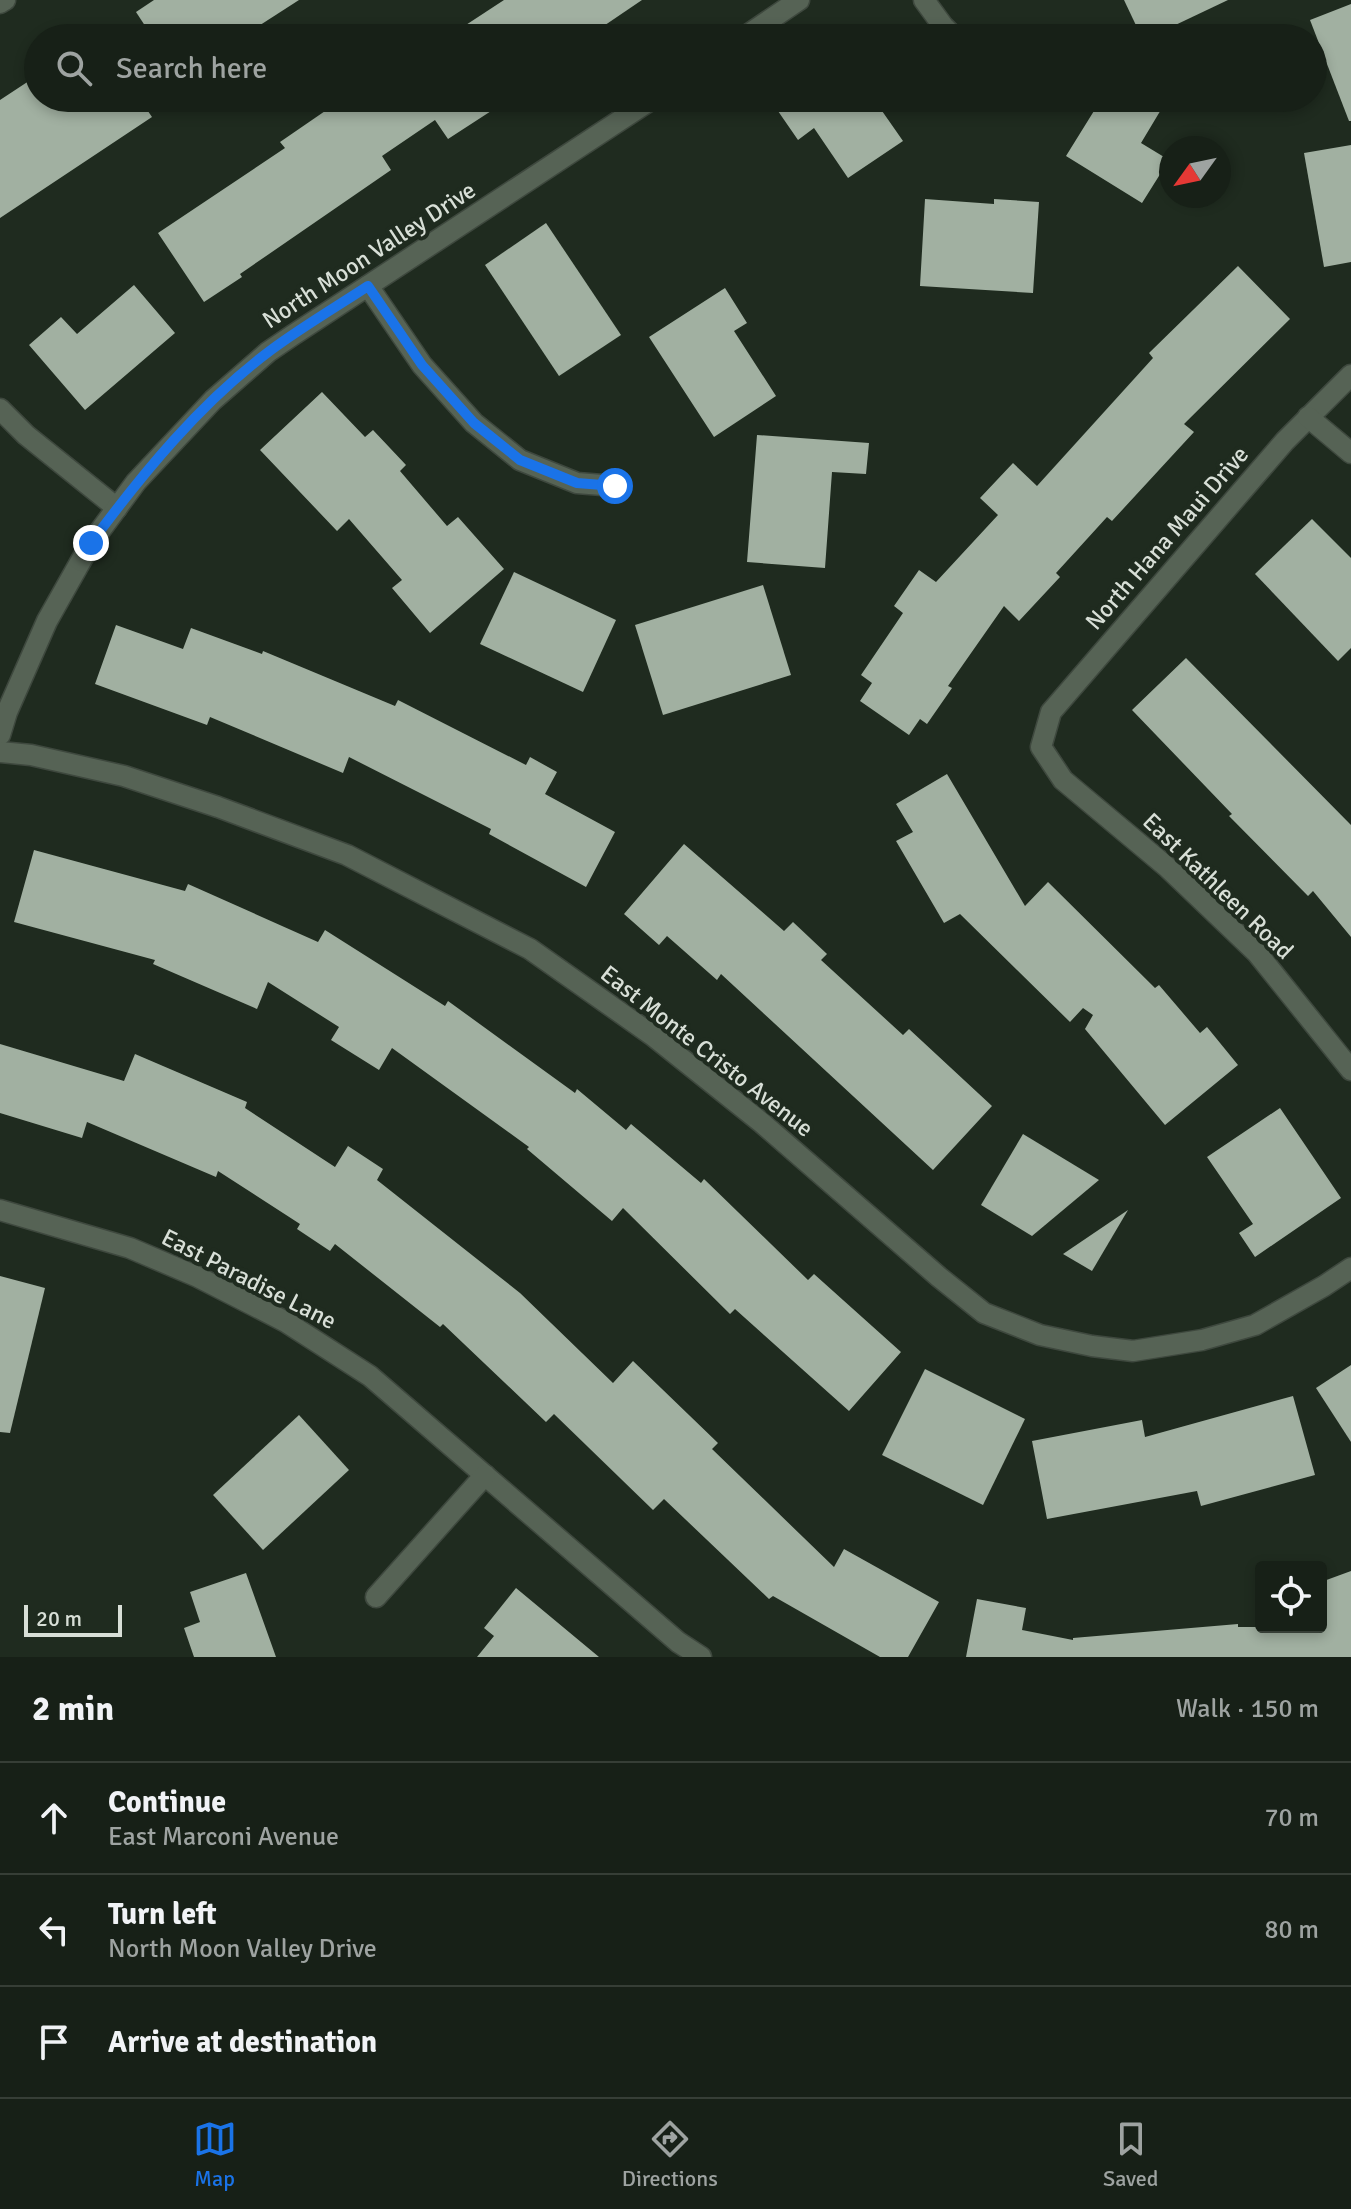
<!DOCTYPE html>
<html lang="en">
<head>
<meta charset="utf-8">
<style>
  :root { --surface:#172017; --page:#242d24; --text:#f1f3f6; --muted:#9ea3a1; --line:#363e36; --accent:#1a73e8 }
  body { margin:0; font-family:Signika,sans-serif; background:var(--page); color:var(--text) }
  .controls { position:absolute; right:24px; bottom:24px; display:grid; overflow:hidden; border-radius:8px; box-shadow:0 4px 12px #0003 }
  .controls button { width:72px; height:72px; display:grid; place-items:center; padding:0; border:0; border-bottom:2px solid var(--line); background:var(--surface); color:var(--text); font:40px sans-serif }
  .compass { position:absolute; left:1159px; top:136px; width:72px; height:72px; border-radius:50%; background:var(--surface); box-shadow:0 4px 12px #0003; rotate:237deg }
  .scale { position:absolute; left:24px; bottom:20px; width:98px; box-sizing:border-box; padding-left:8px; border:4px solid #d8dfd7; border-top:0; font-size:22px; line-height:28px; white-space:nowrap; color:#d8dfd7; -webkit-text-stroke:6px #1f2b1f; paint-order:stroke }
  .stop { position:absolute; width:24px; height:24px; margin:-18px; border:6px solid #1a73e8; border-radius:50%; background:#fff }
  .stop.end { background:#1a73e8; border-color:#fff; box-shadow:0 2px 8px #0008 }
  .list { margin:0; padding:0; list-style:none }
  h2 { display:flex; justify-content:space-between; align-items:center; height:104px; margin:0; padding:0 32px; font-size:34px }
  h2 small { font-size:26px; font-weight:400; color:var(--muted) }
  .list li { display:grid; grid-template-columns:52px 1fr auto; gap:24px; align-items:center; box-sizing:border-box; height:112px; padding:0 32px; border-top:2px solid var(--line) }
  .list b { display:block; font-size:30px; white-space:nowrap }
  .list p { margin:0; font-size:26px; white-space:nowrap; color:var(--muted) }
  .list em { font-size:26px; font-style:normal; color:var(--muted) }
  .icon { flex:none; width:44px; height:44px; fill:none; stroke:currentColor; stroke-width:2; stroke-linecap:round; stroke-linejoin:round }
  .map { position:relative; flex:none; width:1351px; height:1657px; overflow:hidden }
  .search { position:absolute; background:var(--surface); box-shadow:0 4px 12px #0003; left:24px; right:24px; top:24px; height:88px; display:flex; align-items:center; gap:20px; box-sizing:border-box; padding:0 28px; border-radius:44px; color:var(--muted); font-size:30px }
  .sheet { height:440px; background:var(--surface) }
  nav { display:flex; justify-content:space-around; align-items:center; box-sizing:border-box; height:112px; border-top:2px solid var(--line); background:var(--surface); font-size:22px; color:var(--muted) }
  nav a { display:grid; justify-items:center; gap:4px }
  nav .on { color:var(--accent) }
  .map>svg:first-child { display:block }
  .building { fill:#a1b0a1 }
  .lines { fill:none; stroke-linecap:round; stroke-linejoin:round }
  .street-casing { stroke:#3e483e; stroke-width:23 }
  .street { stroke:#566355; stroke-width:20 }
  .route { stroke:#1a73e8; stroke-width:10 }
  .labels { text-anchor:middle; stroke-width:8; stroke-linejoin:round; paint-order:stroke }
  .street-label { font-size:24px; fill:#d8dfd7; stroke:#1f2b1f }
</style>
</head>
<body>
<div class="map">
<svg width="1351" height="1657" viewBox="0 0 1351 1657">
  <rect width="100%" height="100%" fill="#1f2b1f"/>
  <g class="building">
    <polygon points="154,0 299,0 240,38 153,38 136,12"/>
    <polygon points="504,0 642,0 586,38 446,38"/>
    <polygon points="1124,0 1228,0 1148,38 1142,38"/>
    <polygon points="1351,4 1351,121 1349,121 1310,20"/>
    <polygon points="38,75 38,98 139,98 152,117 0,218 0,100"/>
    <polygon points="344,98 511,98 448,139 435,120 382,156 391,170 240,274 242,277 204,302 158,233 285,148 280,142"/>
    <polygon points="769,98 873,98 903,141 848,178 814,128 798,140"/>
    <polygon points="1102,98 1168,98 1141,143 1169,160 1142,203 1066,156"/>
    <polygon points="1351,145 1351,262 1324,267 1304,153"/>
    <polygon points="925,199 994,204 994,199 1039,202 1033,293 920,286"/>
    <polygon points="546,223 621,335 559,376 485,265"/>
    <polygon points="1238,266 1290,319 1184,424 1194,432 1112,521 1107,517 1056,573 1060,577 1019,621 1004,606 948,686 952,688 927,724 920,719 909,735 860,701 872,683 861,675 903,613 894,606 919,570 936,582 998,515 980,498 1013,463 1037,486 1153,358 1149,353"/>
    <polygon points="134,285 175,333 85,410 29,345 61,317 77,334"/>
    <polygon points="725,288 747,323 734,331 776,396 714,437 649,337"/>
    <polygon points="322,392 365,437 373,430 406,465 400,471 447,526 458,517 504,569 430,633 392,588 402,580 349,519 337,531 260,450"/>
    <polygon points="757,435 869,443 866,474 832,472 825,568 747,562"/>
    <polygon points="1312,519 1351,558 1351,648 1338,661 1255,574"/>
    <polygon points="514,572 616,620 583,692 480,644"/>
    <polygon points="763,585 791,675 663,715 635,625"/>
    <polygon points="116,625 183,649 191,628 262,654 263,651 395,706 398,700 526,765 530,757 557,772 545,794 615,832 586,887 489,834 491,829 349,757 343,773 210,717 207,725 95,684"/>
    <polygon points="1186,658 1351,825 1351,937 1313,891 1308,896 1229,816 1232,814 1132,710"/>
    <polygon points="947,774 1025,906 1048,882 1155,988 1159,985 1200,1033 1207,1027 1238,1065 1165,1125 1085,1029 1093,1015 1083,1008 1070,1022 960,914 944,923 896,841 913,832 896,804"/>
    <polygon points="684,844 784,931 793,922 827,954 821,960 903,1035 909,1029 992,1106 933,1170 721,974 717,980 667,936 659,945 624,914"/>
    <polygon points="34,850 185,891 188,884 318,942 325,930 445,1006 448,1001 575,1093 577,1089 626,1130 631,1124 701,1183 704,1179 808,1280 814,1274 901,1352 849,1411 735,1309 730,1314 623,1208 612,1221 527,1149 529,1147 392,1048 379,1070 331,1040 339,1027 268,982 257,1009 153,964 155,960 14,922"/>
    <polygon points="0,1044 124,1081 135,1054 247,1102 245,1108 335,1167 348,1146 383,1169 377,1180 520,1293 613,1383 633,1361 718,1443 712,1449 834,1567 844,1549 939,1602 908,1657 880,1657 773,1596 769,1599 664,1499 653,1510 554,1414 546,1422 443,1324 440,1327 335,1244 330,1251 297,1229 300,1224 218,1171 216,1177 87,1122 82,1138 0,1113"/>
    <polygon points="1280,1108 1341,1198 1255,1257 1239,1233 1253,1224 1207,1157"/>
    <polygon points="1023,1134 1099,1180 1032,1236 981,1205"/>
    <polygon points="1128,1210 1092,1271 1063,1254"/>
    <polygon points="0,1276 45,1288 10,1433 0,1432"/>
    <polygon points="1351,1365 1351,1442 1316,1388"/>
    <polygon points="925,1369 1025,1419 983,1505 882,1455"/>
    <polygon points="1293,1396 1315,1475 1201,1506 1197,1491 1047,1519 1032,1441 1142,1420 1145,1437"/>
    <polygon points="299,1415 349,1470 263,1550 213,1495"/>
    <polygon points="1351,1571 1351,1657 966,1657 977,1599 1026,1608 1022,1630 1073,1640 1073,1638 1238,1624 1238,1627 1321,1627 1321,1582"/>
    <polygon points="246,1573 276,1657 194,1657 184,1628 200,1622 190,1592"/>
    <polygon points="516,1588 599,1657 477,1657 494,1636 484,1628"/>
  </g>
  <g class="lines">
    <defs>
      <g id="street">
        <polyline points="924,0 943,26 955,38"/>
        <polyline points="0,3 5,0"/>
        <polyline points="743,38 799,0"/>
        <polyline points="368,286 422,365 474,423 520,460 577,483 615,486"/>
        <polyline points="1351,375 1285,441 1051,712 1041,747 1063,780 1167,867 1257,953 1351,1070"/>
        <polyline points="0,409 26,435 117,508"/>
        <polyline points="1308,417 1351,453"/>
        <polyline points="0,735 7,712 47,621 91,543 136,482 213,400 268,352 293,335 654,98"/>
        <polyline points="0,752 31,755 124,776 218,807 347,855 530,949 652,1035 762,1123 939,1277 984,1313 1040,1335 1092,1346 1133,1351 1202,1340 1255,1325 1324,1286 1351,1268"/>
        <polyline points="0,1210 130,1248 198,1277 286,1322 370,1376 678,1642 701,1657"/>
        <polyline points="376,1597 485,1475"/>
      </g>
    </defs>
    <use href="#street" class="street-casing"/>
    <use href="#street" class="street"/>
  </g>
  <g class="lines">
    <path class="route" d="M91 543C143 473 200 403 271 350 302 327 336 307 368 286L422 365 474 423 520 460 577 483 615 486"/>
  </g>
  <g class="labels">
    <g class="street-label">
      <text transform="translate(369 255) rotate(-33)" y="8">North Moon Valley Drive</text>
      <text transform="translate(1167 538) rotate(-49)" y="8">North Hana Maui Drive</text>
      <text transform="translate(1218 886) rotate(44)" y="8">East Kathleen Road</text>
      <text transform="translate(707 1051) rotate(38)" y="8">East Monte Cristo Avenue</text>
      <text transform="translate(249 1279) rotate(27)" y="8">East Paradise Lane</text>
    </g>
  </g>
</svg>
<div class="controls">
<button><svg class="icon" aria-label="locate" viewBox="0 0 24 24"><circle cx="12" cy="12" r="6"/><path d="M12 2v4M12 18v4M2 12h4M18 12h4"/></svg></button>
</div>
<svg class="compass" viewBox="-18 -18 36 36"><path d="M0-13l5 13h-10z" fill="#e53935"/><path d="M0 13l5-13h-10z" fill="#9ea3a1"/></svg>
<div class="scale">20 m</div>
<div class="stop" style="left:615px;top:486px"></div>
<div class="stop end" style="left:91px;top:543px"></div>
<div class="search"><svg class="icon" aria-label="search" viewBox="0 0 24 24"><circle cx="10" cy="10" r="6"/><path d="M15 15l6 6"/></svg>Search here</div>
</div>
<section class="sheet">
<h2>2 min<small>Walk · 150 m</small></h2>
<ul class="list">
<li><svg class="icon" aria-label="ahead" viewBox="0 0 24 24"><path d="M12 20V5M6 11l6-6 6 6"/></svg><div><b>Continue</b><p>East Marconi Avenue</p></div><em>70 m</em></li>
<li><svg class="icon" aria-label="left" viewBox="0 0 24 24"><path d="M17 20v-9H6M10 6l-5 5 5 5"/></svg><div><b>Turn left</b><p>North Moon Valley Drive</p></div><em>80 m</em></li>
<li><svg class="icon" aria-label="arrive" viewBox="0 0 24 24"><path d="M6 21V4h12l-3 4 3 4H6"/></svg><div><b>Arrive at destination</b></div></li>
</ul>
</section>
<nav>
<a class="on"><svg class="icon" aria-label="map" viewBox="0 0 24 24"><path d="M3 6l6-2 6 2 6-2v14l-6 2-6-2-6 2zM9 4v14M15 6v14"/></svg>Map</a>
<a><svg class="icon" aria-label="directions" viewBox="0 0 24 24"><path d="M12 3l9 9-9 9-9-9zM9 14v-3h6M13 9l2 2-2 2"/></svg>Directions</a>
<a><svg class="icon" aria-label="saved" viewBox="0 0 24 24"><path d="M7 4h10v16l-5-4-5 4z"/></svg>Saved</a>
</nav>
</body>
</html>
